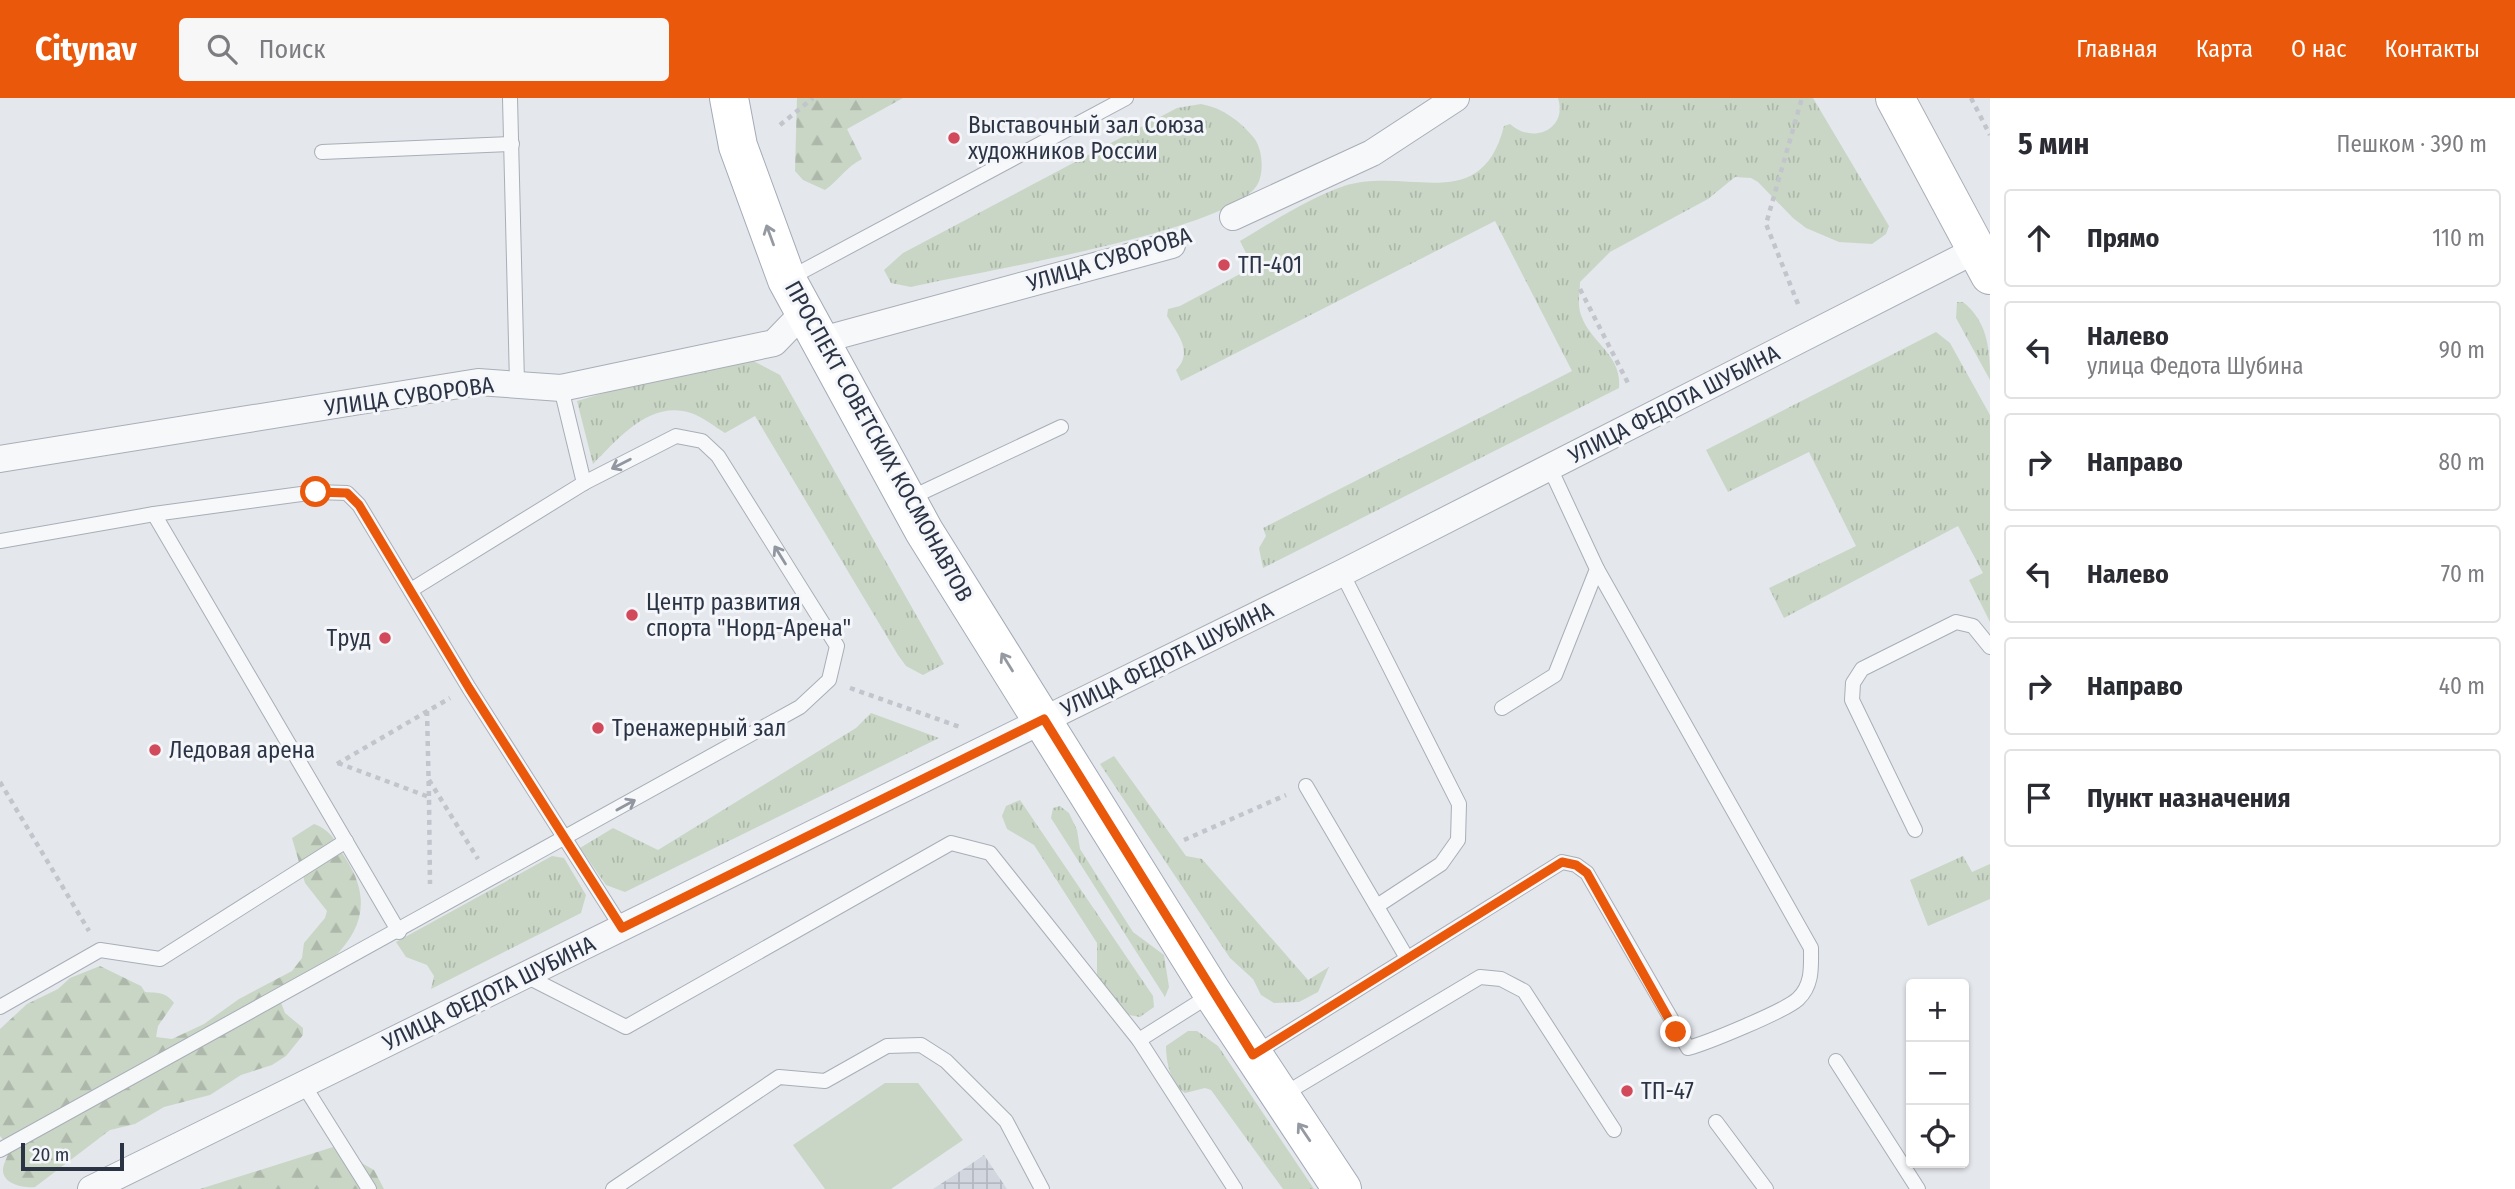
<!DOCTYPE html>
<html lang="ru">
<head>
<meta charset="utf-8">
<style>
  :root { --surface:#fff; --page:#f7f7f7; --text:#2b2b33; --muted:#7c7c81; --line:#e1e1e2; --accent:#ea580c }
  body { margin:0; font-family:"Fira Sans Condensed",sans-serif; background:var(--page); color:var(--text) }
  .controls { position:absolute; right:21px; bottom:21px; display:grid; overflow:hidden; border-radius:7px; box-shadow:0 2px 5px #0004 }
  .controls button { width:63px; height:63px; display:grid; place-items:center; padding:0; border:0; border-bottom:2px solid var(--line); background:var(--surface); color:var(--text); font:35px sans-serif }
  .scale { position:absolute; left:21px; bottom:18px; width:103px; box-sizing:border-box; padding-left:7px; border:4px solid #2b3445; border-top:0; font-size:19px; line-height:24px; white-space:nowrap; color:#2b3445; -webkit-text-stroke:5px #f4f6f9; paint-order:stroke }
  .stop { position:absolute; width:21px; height:21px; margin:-16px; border:5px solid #ea580c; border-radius:50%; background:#fff }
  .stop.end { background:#ea580c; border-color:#fff; box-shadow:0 2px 7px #0008 }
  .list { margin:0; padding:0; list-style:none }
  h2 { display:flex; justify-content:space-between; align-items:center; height:91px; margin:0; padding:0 28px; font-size:30px }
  h2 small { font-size:23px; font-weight:400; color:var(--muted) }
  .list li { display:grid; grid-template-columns:46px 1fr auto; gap:21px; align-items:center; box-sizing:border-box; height:98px; margin:0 14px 14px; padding:0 14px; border:2px solid var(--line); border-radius:7px }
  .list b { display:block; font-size:26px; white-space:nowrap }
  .list p { margin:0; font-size:23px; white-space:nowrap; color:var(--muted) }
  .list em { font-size:23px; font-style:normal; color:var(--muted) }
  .icon { flex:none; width:38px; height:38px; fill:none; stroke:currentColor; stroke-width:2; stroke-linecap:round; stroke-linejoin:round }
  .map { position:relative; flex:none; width:1990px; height:1091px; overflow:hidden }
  header { display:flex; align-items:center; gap:42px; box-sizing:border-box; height:98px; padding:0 35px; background:var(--accent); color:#fff }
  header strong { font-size:33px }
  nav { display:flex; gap:38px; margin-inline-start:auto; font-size:24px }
  .search { width:490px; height:63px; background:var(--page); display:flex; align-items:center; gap:18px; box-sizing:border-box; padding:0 24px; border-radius:7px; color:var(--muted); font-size:26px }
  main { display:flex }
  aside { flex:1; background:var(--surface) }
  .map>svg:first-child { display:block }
  .industrial { fill:url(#industrial-grid) }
  .grass { fill:url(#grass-tufts) }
  .forest { fill:url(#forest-firs) }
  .park { fill:#c9d6c5 }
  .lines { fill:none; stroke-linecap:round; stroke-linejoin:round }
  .service-casing { stroke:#a9aeb7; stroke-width:16 }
  .minor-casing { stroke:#a9aeb7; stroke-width:28 }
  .secondary-casing { stroke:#a9aeb7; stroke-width:40 }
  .primary-casing { stroke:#a3abb8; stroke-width:40 }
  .path { stroke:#c2c5cb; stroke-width:4.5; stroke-dasharray:5 5; stroke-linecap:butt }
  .service { stroke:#f7f8fa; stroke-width:14 }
  .minor { stroke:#f7f8fa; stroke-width:26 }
  .secondary { stroke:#fff; stroke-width:38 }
  .primary { stroke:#fff; stroke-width:38 }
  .oneway { stroke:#959aa2 }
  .oneway2 { stroke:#9196a0 }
  .route { stroke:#ea580c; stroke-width:9 }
  .poi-dot { fill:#d1495b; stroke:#f4f6f9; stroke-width:2.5 }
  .labels { text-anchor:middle; stroke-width:6; stroke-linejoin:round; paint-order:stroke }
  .poi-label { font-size:23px; fill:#2b3445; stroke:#f4f6f9; text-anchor:start }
  .street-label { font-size:23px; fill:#2b3445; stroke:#f4f6f9 }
</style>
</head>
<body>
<header>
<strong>Citynav</strong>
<div class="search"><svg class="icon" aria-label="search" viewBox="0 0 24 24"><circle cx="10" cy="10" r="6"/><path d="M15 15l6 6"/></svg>Поиск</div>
<nav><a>Главная</a><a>Карта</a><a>О нас</a><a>Контакты</a></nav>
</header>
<main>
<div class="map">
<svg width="1990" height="1091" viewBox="0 0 1990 1091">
  <defs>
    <pattern id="industrial-grid" width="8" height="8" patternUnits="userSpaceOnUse" patternTransform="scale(1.75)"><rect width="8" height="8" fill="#d2d6de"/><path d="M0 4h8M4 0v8" fill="none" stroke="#b4b8c0"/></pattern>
    <pattern id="grass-tufts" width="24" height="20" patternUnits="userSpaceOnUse" patternTransform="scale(1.75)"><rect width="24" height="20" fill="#c9d6c5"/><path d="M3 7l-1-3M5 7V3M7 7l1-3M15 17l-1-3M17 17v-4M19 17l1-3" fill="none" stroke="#adb8ab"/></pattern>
    <pattern id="forest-firs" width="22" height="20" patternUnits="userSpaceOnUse" patternTransform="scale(1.75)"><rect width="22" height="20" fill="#c9d6c5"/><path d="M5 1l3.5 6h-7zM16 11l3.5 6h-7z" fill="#adb8ab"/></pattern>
  </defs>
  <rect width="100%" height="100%" fill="#e4e7ec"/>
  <polygon class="industrial" points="984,1057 1007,1091 933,1091 968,1068"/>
  <g class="grass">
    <path d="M1558 0H1813L1889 128 1886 136 1872 146 1839 144 1806 130 1793 120 1758 84 1751 80 1735 79 1708 101 1610 154 1580 184C1580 195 1577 206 1581 217 1591 246 1622 256 1619 290L1263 470 1259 450 1266 438 1263 430 1572 273 1495 123 1181 283 1176 272C1194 253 1177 236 1167 218L1168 211 1180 208 1253 169 1240 143C1270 125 1311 99 1344 88 1408 68 1481 119 1504 28L1510 26C1533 47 1568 31 1558 0Z"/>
    <path d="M1201 6C1223 10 1240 23 1254 40 1263 51 1265 79 1255 90 1218 135 977 174 911 189L891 185 884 172 903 155 1177 10Z"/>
    <path d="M1957 204H1963C1988 224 1990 252 1990 282L1956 220Z"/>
    <polygon points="1936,234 1950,245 1990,317 1990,524 1969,482 1983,475 1958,428 1784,520 1769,490 1856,448 1809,354 1728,394 1706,352"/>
    <path d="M738 255 780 277 944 566 923 577 906 568 898 557 755 318 725 335C715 329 703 319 691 315 650 302 619 340 593 366L577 303Z"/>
    <polygon points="871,615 939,640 625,794 606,787 580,750 613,730 658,752 856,630"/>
    <polygon points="1114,658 1186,758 1202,761 1308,882 1329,869 1318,894 1299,904 1274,905 1261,897 1253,881 1230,860 1100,666"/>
    <polygon points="1020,702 1153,898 1154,909 1140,919 1118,915 1097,889 1097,845 1034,747 1007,731 1002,718 1006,708"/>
    <polygon points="1060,708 1069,715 1077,732 1080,751 1133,834 1164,857 1169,889 1165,899 1051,720 1053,710"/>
    <polygon points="552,758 564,760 586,797 581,815 431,891 434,878 427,867 406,859 396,844"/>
    <polygon points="1963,758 1972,774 1990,766 1990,801 1928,828 1910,782"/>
    <path d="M1188 933H1197L1218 948 1314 1091H1283L1211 992 1205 990 1185 995C1171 987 1166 964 1166 948Z"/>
  </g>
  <g class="forest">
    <path d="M797 0H903L847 31 862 61C846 69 839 82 825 92L803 82 795 73Z"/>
    <path d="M314 726C333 733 336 745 346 761 389 828 330 866 280 902L285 915 303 930V937L286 958 272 967 241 977 210 997 164 1009 135 1026 110 1032 35 1089C25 1090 2 1087 3 1071 4 1063 9 1058 9 1049L0 1038V931L27 906 58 891 70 880 100 868 141 888 145 894C158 895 166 894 174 905L158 928 156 939 172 941 204 926 239 901 292 873 302 860 304 845 325 820 327 813 305 785 292 740Z"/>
    <polygon points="333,1049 374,1072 384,1091 200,1091"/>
  </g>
  <polygon class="park" points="885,985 918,985 963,1042 891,1091 825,1091 793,1047"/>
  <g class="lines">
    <defs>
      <g id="service">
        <polyline points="510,0 517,285"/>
        <polyline points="322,54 512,46"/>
        <polyline points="788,181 1126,0"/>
        <polyline points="561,290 584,385"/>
        <polyline points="908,401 1061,329"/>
        <polyline points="154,416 399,834"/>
        <polyline points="0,443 154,416 316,394 347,395 359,407 469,590 622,830"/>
        <polyline points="1342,475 1459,706 1458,742 1441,766 1377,808"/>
        <polyline points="1502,610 1555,577 1597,471 1550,370"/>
        <polyline points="1306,688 1407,860"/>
        <polyline points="1915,732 1852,602 1853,585 1862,571 1956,524 1973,528 1990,549"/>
        <polyline points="526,878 626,929 951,745 990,755 1139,942 1235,1091"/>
        <polyline points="0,909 100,852 160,861 346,743"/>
        <polyline points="1139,942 1212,896"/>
        <path d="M1254 956 1562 764 1576 767 1587 775 1688 950C1707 945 1785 913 1798 901 1813 887 1811 868 1811 850L1597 471"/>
        <polyline points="1836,963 1918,1091"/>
        <polyline points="303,986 369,1091"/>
        <polyline points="1281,998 1480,879 1501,881 1524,893 1614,1032"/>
        <polyline points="1716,1024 1766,1091"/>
        <polyline points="0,1052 800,609 829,582 837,548 718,358 702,343 676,338 584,385 411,492"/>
        <polyline points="613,1091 779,979 825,983 887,948 921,947 946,963 1006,1023 1042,1091"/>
      </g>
      <g id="minor">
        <polyline points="1233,119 1372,55 1456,0"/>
        <polyline points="818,243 1172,147"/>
        <polyline points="0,361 478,284 561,290 774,245 804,214"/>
        <polyline points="91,1091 1342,475 1976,152"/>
      </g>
      <polyline id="secondary" points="1895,0 1990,177"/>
      <polyline id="primary" points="729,0 738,48 787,182 924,433 1213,896 1342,1091"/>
    </defs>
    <use href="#service" class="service-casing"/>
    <use href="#minor" class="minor-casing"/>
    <use href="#secondary" class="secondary-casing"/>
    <use href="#primary" class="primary-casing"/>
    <g class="path">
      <polyline points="1971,0 1990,37"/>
      <polyline points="780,27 813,0"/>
      <polyline points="1580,191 1630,289"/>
      <polyline points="1798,206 1766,126 1802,0"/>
      <polyline points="850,590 960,629"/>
      <polyline points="427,613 429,699"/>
      <polyline points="338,665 429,699 430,786"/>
      <polyline points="337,666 450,600"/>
      <polyline points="429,682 478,761"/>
      <polyline points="0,684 89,833"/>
      <polyline points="1184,742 1286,697"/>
    </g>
    <use href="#service" class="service"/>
    <use href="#minor" class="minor"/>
    <use href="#secondary" class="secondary"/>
    <use href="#primary" class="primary"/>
  </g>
  <defs><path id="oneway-shaft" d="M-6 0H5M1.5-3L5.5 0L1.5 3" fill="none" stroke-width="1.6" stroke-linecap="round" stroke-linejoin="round" transform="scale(1.75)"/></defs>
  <g class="oneway">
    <use href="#oneway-shaft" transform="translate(770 137) rotate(-110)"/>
    <use href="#oneway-shaft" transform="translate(1007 564) rotate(-122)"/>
    <use href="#oneway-shaft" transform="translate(1304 1034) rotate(-124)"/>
  </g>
  <g class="oneway2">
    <use href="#oneway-shaft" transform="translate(621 366) rotate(153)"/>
    <use href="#oneway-shaft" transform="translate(780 457) rotate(-122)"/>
    <use href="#oneway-shaft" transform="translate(626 707) rotate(-29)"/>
  </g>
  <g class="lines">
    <polyline class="route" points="316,394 347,395 359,407 469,590 622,830 1044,621 1253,957 1562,764 1576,767 1587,775 1676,934"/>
  </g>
  <g class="poi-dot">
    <circle cx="954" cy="40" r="7"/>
    <circle cx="1224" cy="167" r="7"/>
    <circle cx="632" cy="517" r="7"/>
    <circle cx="385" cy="540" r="7"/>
    <circle cx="598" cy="630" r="7"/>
    <circle cx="155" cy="652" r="7"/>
    <circle cx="1627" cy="993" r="7"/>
  </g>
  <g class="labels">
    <g class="poi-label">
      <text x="968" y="35">Выставочный зал Союза<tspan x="968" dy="26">художников России</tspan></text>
      <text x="1238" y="175">ТП-401</text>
      <text x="646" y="512">Центр развития<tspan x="646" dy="26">спорта "Норд-Арена"</tspan></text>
      <text x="371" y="548" text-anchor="end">Труд</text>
      <text x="612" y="638">Тренажерный зал</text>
      <text x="169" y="660">Ледовая арена</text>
      <text x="1641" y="1001">ТП-47</text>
    </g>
    <g class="street-label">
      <text transform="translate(1109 161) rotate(-17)" y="8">УЛИЦА СУВОРОВА</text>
      <text transform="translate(409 298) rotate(-8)" y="8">УЛИЦА СУВОРОВА</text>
      <text transform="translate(1674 306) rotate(-27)" y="8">УЛИЦА ФЕДОТА ШУБИНА</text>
      <text transform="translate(879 343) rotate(61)" y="8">ПРОСПЕКТ СОВЕТСКИХ КОСМОНАВТОВ</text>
      <text transform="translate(1167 561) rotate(-26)" y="8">УЛИЦА ФЕДОТА ШУБИНА</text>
      <text transform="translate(489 895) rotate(-26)" y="8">УЛИЦА ФЕДОТА ШУБИНА</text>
    </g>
  </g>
</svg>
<div class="controls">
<button>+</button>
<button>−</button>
<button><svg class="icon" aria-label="locate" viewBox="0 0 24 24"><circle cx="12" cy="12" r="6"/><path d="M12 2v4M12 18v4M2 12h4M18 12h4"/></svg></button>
</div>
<div class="scale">20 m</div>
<div class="stop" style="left:316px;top:394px"></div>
<div class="stop end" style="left:1676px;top:934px"></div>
</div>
<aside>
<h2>5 мин<small>Пешком · 390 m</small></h2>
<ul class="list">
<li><svg class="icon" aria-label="ahead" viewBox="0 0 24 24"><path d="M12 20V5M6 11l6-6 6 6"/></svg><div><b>Прямо</b></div><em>110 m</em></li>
<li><svg class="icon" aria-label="left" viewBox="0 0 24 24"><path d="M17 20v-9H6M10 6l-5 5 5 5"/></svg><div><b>Налево</b><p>улица Федота Шубина</p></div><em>90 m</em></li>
<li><svg class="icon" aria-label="right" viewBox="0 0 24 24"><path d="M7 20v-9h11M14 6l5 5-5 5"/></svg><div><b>Направо</b></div><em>80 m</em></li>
<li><svg class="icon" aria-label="left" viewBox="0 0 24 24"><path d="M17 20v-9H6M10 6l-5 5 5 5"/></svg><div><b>Налево</b></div><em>70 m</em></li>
<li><svg class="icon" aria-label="right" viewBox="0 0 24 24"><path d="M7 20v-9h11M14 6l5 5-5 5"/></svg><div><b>Направо</b></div><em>40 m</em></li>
<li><svg class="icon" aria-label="arrive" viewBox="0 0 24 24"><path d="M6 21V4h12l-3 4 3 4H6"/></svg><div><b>Пункт назначения</b></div></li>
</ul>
</aside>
</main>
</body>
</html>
